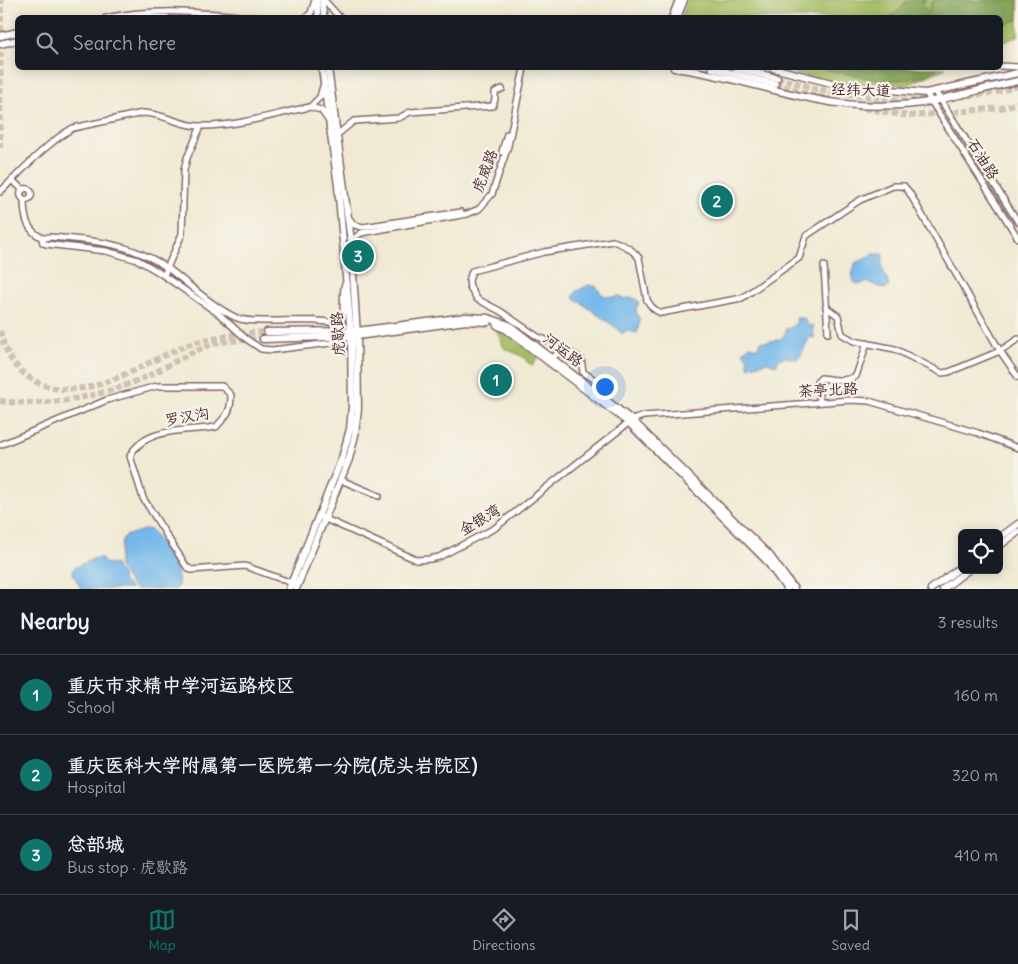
<!DOCTYPE html>
<html lang="en">
<head>
<meta charset="utf-8">
<style>
  :root { --surface:#171b24; --page:#20242c; --text:#f1f3f6; --muted:#9ea1a6; --line:#363941; --accent:#0f766e }
  body { margin:0; font-family:Delius,"LXGW WenKai TC",sans-serif; background:var(--page); color:var(--text) }
  .controls { position:absolute; right:15px; bottom:15px; display:grid; overflow:hidden; border-radius:8px; box-shadow:0 2px 12px #0003 }
  .controls button { width:45px; height:45px; display:grid; place-items:center; padding:0; border:0; border-bottom:1px solid var(--line); background:var(--surface); color:var(--text); font:25px sans-serif }
  .you { position:absolute; left:604px; top:386px; width:18px; height:18px; margin:-12px; border:4px solid #fff; border-radius:50%; background:#1a73e8; box-shadow:0 0 0 8px #1a73e833 }
  .badge { display:grid; place-items:center; width:32px; height:32px; border-radius:50%; background:var(--accent); color:#fff; font-size:16px; font-weight:700 }
  .pin { position:absolute; translate:-50% -50%; border:2px solid #fff; box-shadow:0 1px 5px #0006 }
  .list { margin:0; padding:0; list-style:none }
  h2 { display:flex; justify-content:space-between; align-items:center; height:65px; margin:0; padding:0 20px; font-size:21px }
  h2 small { font-size:16px; font-weight:400; color:var(--muted) }
  .list li { display:grid; grid-template-columns:32px 1fr auto; gap:15px; align-items:center; box-sizing:border-box; height:80px; padding:0 20px; border-top:1px solid var(--line) }
  .list b { display:block; font-size:19px; white-space:nowrap }
  .list p { margin:0; font-size:16px; white-space:nowrap; color:var(--muted) }
  .list em { font-size:16px; font-style:normal; color:var(--muted) }
  .icon { flex:none; width:28px; height:28px; fill:none; stroke:currentColor; stroke-width:2; stroke-linecap:round; stroke-linejoin:round }
  .map { position:relative; flex:none; width:1018px; height:589px; overflow:hidden }
  .search { position:absolute; background:var(--surface); box-shadow:0 2px 12px #0003; left:15px; right:15px; top:15px; height:55px; display:flex; align-items:center; gap:12px; box-sizing:border-box; padding:0 18px; border-radius:8px; color:var(--muted); font-size:19px }
  .sheet { height:305px; background:var(--surface) }
  nav { display:flex; justify-content:space-around; align-items:center; box-sizing:border-box; height:70px; border-top:1px solid var(--line); background:var(--surface); font-size:14px; color:var(--muted) }
  nav a { display:grid; justify-items:center; gap:2px }
  nav .on { color:var(--accent) }
  .map>svg:first-child { display:block }
  .green { fill:#a5be64; stroke:#786e48 }
  .forest { fill:#84a55a; stroke:#676242 }
  .water { fill:#73b8ea; stroke:#5e6c8a }
  .lines { fill:none; stroke-linecap:round; stroke-linejoin:round }
  .major-tunnel { stroke:#cfc1b2; stroke-width:6; stroke-dasharray:6 3; stroke-linecap:butt }
  .minor-casing { stroke:#846666; stroke-width:8 }
  .major-casing { stroke:#846666; stroke-width:9 }
  .minor { stroke:#fff; stroke-width:5 }
  .major { stroke:#fff; stroke-width:6 }
  .labels { text-anchor:middle; stroke-width:4.5; stroke-linejoin:round; paint-order:stroke }
  .street-label { font-size:15px; fill:#4a1f2b; stroke:#f7f3e8 }
</style>
</head>
<body>
<div class="map">
<svg width="1018" height="589" viewBox="0 0 1018 589">
  <rect width="100%" height="100%" fill="#f7f3e8"/>
  <filter id="ink" filterUnits="userSpaceOnUse"><feTurbulence type="fractalNoise" baseFrequency=".02" numOctaves="2"/><feDisplacementMap in="SourceGraphic" scale="10" xChannelSelector="R" yChannelSelector="G"/><feConvolveMatrix kernelMatrix="1 2 1 2 8 2 1 2 1" color-interpolation-filters="sRGB"/></filter>
  <filter id="wash" filterUnits="userSpaceOnUse"><feTurbulence type="fractalNoise" baseFrequency=".0096" numOctaves="4" result="noise"/><feDisplacementMap in="SourceGraphic" scale="20" xChannelSelector="R" yChannelSelector="G"/><feGaussianBlur stdDeviation="1.12" result="paint"/><feColorMatrix in="noise" values="0 0 0 0 0 0 0 0 0 0 0 0 0 0 0 0 0 1.4 0 .05"/><feComposite in="paint" operator="in"/></filter>
  <g filter="url(#wash)">
    <rect width="100%" height="100%" fill="#f0ead4"/>
    <g class="green">
      <polygon points="688,0 1018,0 1018,36 1001,43 1000,18 681,18"/>
      <polygon points="780,68 946,68 907,85 826,82"/>
      <polygon points="496,329 506,334 539,358 532,365 526,361 526,358 504,348"/>
    </g>
    <g class="forest">
      <polygon points="907,0 924,0 923,7 929,11 931,4 935,0 1018,0 1018,19 1011,22 1001,25 1000,18 889,17 900,10"/>
      <path d="M816 68H937C921 81 901 80 881 80Z"/>
    </g>
    <g class="water">
      <path d="M873 254H882L883 256 882 267 889 286 886 289 867 282 861 284 855 283C850 275 854 271 855 263L870 257Z"/>
      <path d="M589 285 597 287C601 297 609 298 619 296L623 299C630 298 636 296 639 303 634 310 636 313 640 320L637 333 627 330 622 334 618 329 573 297 577 291Z"/>
      <path d="M796 318H804L808 326 813 325 814 338 810 337C805 344 804 352 798 359L785 357 779 359 776 365 767 362 748 367V359L743 352 750 346 758 348 761 341 766 342 781 339 786 332 785 329 790 328 797 322Z"/>
      <path d="M147 529 151 530C159 541 187 577 176 589H134C126 582 127 575 119 568V557L122 540 125 536Z"/>
      <path d="M101 558 104 563 116 565V569C122 573 123 575 122 581L131 589H81L73 573 74 568 93 559Z"/>
    </g>
  </g>
  <g filter="url(#ink)">
    <g class="lines">
      <g class="major-tunnel">
        <polyline points="777,78 837,94 903,100 928,100"/>
        <polyline points="775,84 832,100"/>
        <polyline points="960,97 993,93 1018,86"/>
        <polyline points="856,107 909,116 1001,108 1018,103"/>
        <polyline points="0,148 1,0"/>
        <path d="M0 331C4 349 12 365 27 376 77 413 140 363 188 345 214 336 239 333 267 332"/>
        <path d="M0 401C51 407 102 397 148 376 169 366 195 348 217 343 232 340 248 340 263 339"/>
      </g>
      <defs>
        <g id="minor">
          <polyline points="317,0 318,18"/>
          <polyline points="322,0 324,18"/>
          <polyline points="324,0 340,18"/>
          <path d="M106 18C157 7 210 13 261 18"/>
          <polyline points="305,18 311,13 315,0"/>
          <polyline points="1000,66 1018,67"/>
          <polyline points="323,86 320,97 310,107 321,110 328,120"/>
          <polyline points="935,91 1018,222"/>
          <polyline points="926,93 1018,238"/>
          <polyline points="338,134 354,121 399,118 410,112 493,106 495,99 495,92 502,89"/>
          <polyline points="502,152 507,134"/>
          <polyline points="12,180 23,190"/>
          <circle cx="26" cy="194" r="5.5"/>
          <path d="M0 192C23 170 45 144 73 128L143 113C163 113 180 126 199 126 236 127 274 114 310 107"/>
          <path d="M24 199C24 216 26 231 43 238"/>
          <polyline points="349,218 354,225 363,227 461,212"/>
          <polyline points="351,241 361,233 467,214 479,209 492,194 508,146 524,68"/>
          <polyline points="824,266 828,333"/>
          <polyline points="164,275 182,234 184,170 187,158 201,126"/>
          <polyline points="826,307 838,316 842,334 854,341 895,349 942,373 949,372 1000,351 1018,339"/>
          <path d="M340 324C317 319 294 321 271 321 260 321 248 322 237 318 217 310 187 283 169 269 133 243 91 240 49 237L42 239 43 243 46 244 106 251 138 260 157 271 219 314 245 338 261 349 272 350 331 343 349 337"/>
          <polyline points="553,358 563,347"/>
          <path d="M609 389 583 372 581 359 557 344 538 337 500 311 477 299 470 287 469 281 472 271 544 252 613 241C623 244 633 250 639 258L647 300C651 307 654 310 661 313L742 298 799 258 806 236 860 200 893 186H904L909 192 1000 351 1018 377"/>
          <path d="M820 402 817 382 821 378C833 380 845 382 856 376L867 343"/>
          <path d="M0 445 107 400 157 386H222L231 395C231 412 227 415 216 427 188 432 145 426 130 456L143 498 186 566 191 570 245 566 295 584"/>
          <polyline points="341,480 379,496"/>
          <polyline points="321,517 417,560 430,559 439,557 495,528 632,420 644,416 850,400 869,401 978,433 1018,448"/>
        </g>
        <g id="major">
          <polyline points="137,18 167,18"/>
          <polyline points="672,18 679,0"/>
          <polyline points="677,18 684,0"/>
          <polyline points="0,36 18,32"/>
          <polyline points="0,44 18,40"/>
          <path d="M674 68C727 74 777 94 830 102 859 107 904 107 933 101 961 95 990 87 1018 81"/>
          <polyline points="712,68 775,84"/>
          <polyline points="736,68 777,78"/>
          <polyline points="773,68 843,86 926,93 1018,73"/>
          <polyline points="497,325 507,330 629,423 766,560 787,589"/>
          <path d="M330 331C350 322 341 302 345 285"/>
          <polyline points="267,332 357,331 466,317 488,318 509,325 632,420 770,556 794,589"/>
          <polyline points="263,339 357,336 466,321 488,322"/>
          <polyline points="999,538 1018,524"/>
          <polyline points="999,546 1018,532"/>
          <polyline points="289,589 342,458 350,429 352,408 351,336 346,276 338,186 322,68"/>
          <polyline points="296,589 349,459 355,435 358,409 357,336 351,241 328,68"/>
          <polyline points="931,589 962,566"/>
          <polyline points="943,589 968,570"/>
        </g>
      </defs>
      <use href="#minor" class="minor-casing"/>
      <use href="#major" class="major-casing"/>
      <use href="#minor" class="minor"/>
      <use href="#major" class="major"/>
    </g>
  </g>
  <g class="labels">
    <g class="street-label">
      <text transform="translate(861 90) rotate(2)" y="5">经纬大道</text>
      <text transform="translate(983 159) rotate(58)" y="5">石油路</text>
      <text transform="translate(485 171) rotate(-69)" y="5">虎威路</text>
      <text transform="translate(338 334) rotate(-93)" y="5">虎歇路</text>
      <text transform="translate(563 350) rotate(37)" y="5">河运路</text>
      <text transform="translate(828 390) rotate(-3)" y="5">茶亭北路</text>
      <text transform="translate(187 417) rotate(-10)" y="5">罗汉沟</text>
      <text transform="translate(480 520) rotate(-31)" y="5">金银湾</text>
    </g>
  </g>
</svg>
<div class="controls">
<button><svg class="icon" aria-label="locate" viewBox="0 0 24 24"><circle cx="12" cy="12" r="6"/><path d="M12 2v4M12 18v4M2 12h4M18 12h4"/></svg></button>
</div>
<div class="you"></div>
<div class="pin badge" style="left:496px;top:380px">1</div>
<div class="pin badge" style="left:717px;top:201px">2</div>
<div class="pin badge" style="left:358px;top:256px">3</div>
<div class="search"><svg class="icon" aria-label="search" viewBox="0 0 24 24"><circle cx="10" cy="10" r="6"/><path d="M15 15l6 6"/></svg>Search here</div>
</div>
<section class="sheet">
<h2>Nearby<small>3 results</small></h2>
<ul class="list">
<li><span class="badge">1</span><div><b>重庆市求精中学河运路校区</b><p>School</p></div><em>160 m</em></li>
<li><span class="badge">2</span><div><b>重庆医科大学附属第一医院第一分院(虎头岩院区)</b><p>Hospital</p></div><em>320 m</em></li>
<li><span class="badge">3</span><div><b>总部城</b><p>Bus stop · 虎歇路</p></div><em>410 m</em></li>
</ul>
</section>
<nav>
<a class="on"><svg class="icon" aria-label="map" viewBox="0 0 24 24"><path d="M3 6l6-2 6 2 6-2v14l-6 2-6-2-6 2zM9 4v14M15 6v14"/></svg>Map</a>
<a><svg class="icon" aria-label="directions" viewBox="0 0 24 24"><path d="M12 3l9 9-9 9-9-9zM9 14v-3h6M13 9l2 2-2 2"/></svg>Directions</a>
<a><svg class="icon" aria-label="saved" viewBox="0 0 24 24"><path d="M7 4h10v16l-5-4-5 4z"/></svg>Saved</a>
</nav>
</body>
</html>
